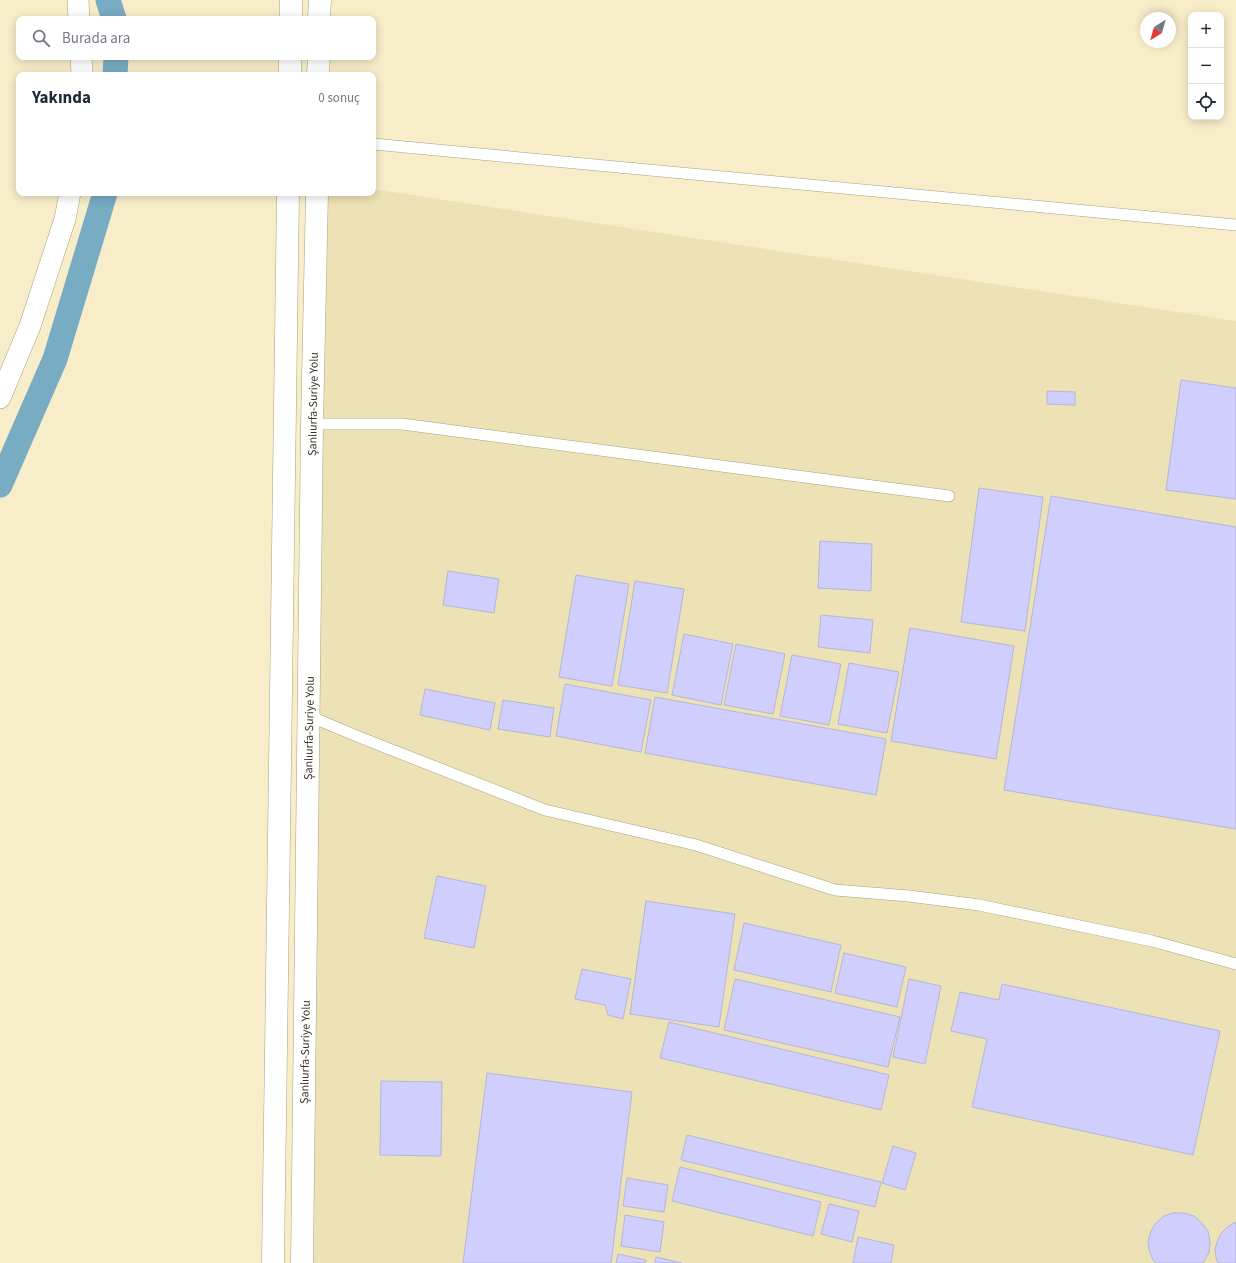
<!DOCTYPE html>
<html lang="tr">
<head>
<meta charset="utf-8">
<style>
  :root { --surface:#fff; --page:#f2f2f3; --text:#1f2937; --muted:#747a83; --line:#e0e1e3 }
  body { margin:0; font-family:"Source Sans 3",sans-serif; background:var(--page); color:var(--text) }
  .controls { position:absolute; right:12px; top:12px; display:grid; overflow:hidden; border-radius:8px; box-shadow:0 2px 10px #0003 }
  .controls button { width:36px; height:36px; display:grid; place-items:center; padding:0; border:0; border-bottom:1px solid var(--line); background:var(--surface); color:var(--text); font:20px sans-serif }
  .compass { position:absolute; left:1140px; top:12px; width:36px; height:36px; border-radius:50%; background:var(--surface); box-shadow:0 2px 10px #0003; rotate:217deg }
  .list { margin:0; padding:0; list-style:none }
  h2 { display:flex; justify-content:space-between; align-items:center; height:52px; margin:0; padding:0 16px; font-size:17px }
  h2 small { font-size:13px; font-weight:400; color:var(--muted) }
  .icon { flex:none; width:22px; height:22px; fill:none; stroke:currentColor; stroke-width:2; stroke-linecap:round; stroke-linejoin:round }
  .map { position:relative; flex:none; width:1236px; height:1263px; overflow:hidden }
  .search { position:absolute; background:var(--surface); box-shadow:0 2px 10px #0003; left:16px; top:16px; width:360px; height:44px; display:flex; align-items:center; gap:10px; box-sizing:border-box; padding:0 14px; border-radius:8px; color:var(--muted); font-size:15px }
  .panel { position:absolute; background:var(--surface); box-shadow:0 2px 10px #0003; left:16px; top:72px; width:360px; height:124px; border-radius:8px }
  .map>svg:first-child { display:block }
  .built { fill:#ede1b6 }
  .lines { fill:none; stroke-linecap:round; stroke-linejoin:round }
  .canal { stroke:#78acc3; stroke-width:25 }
  .building { fill:#cfcefd; stroke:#b6b5d7 }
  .lane-casing { stroke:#aba17f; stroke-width:12 }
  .street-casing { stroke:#aba17f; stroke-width:22 }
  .highway-casing { stroke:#aba17f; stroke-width:23 }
  .lane { stroke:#fff; stroke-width:11 }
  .street { stroke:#fff; stroke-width:21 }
  .highway { stroke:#fff; stroke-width:22 }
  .labels { text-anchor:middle; stroke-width:3; stroke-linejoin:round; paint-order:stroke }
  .street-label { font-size:12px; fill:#3a3628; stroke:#fff }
</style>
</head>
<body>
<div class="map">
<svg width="1236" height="1263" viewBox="0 0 1236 1263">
  <rect width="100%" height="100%" fill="#f8edc9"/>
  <polygon class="built" points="373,189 1236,321 1236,1263 305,1263 317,193 373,193"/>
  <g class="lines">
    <g class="canal">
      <polyline points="108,0 114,19"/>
      <polyline points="115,75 116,57"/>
      <polyline points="0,485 55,359 105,193"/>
    </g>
  </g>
  <g class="building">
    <polygon points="1181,380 1236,388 1236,499 1166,490"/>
    <polygon points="1047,391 1075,392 1075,405 1047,404"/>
    <polygon points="979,488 1043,497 1025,631 961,622"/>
    <polygon points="1051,496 1236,527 1236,829 1004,790"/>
    <polygon points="820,541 872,544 871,591 818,588"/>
    <polygon points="448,571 499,579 494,613 443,605"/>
    <polygon points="576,575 629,584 612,686 559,677"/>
    <polygon points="635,581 684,589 667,693 618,685"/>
    <polygon points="821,615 873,620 870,653 818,647"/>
    <polygon points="910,628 1014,646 996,759 891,741"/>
    <polygon points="684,634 733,644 721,705 672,695"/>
    <polygon points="736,644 785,654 773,714 724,705"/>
    <polygon points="792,655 841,664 829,725 780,716"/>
    <polygon points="849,663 899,672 887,733 838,724"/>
    <polygon points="565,684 651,700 641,752 556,736"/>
    <polygon points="425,689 495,703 490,730 420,715"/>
    <polygon points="655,697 886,739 876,795 645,753"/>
    <polygon points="503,700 554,708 550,737 498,729"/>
    <polygon points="437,876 486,886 474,948 424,938"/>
    <polygon points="646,901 735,914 719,1027 630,1014"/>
    <polygon points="744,923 841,945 831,992 734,970"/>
    <polygon points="844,953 906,967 897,1007 835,993"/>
    <polygon points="582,969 631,979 623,1019 608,1015 605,1005 575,999"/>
    <polygon points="735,979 900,1017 888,1067 724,1030"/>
    <polygon points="909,979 941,986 925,1064 893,1057"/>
    <polygon points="1002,984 1220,1031 1193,1155 972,1107 987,1039 951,1031 960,992 999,1000"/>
    <polygon points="669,1022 889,1075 881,1110 660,1058"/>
    <polygon points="487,1073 632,1092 611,1263 463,1263"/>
    <polygon points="381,1081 442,1082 441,1156 380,1155"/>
    <polygon points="687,1135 881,1182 875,1207 681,1160"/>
    <polygon points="893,1146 916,1153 905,1190 882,1183"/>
    <polygon points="680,1167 821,1202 813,1236 672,1201"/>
    <polygon points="627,1178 668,1185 664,1212 623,1206"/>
    <polygon points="829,1204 859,1211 852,1242 821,1234"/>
    <polygon points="1173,1213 1184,1213 1194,1216 1202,1223 1208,1231 1210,1242 1209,1253 1203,1263 1156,1263 1153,1260 1149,1250 1148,1241 1151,1231 1156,1223 1164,1216"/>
    <polygon points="625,1215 664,1222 660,1252 621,1246"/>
    <polygon points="1236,1222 1236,1263 1218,1263 1216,1258 1215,1249 1218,1239 1223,1231 1230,1225"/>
    <polygon points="858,1237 894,1245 891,1263 853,1263"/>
    <polygon points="618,1254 646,1260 645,1263 616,1263"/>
    <polygon points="656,1257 682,1263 655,1263"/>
  </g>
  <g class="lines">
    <defs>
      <g id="lane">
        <polyline points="373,144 1236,225"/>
        <polyline points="312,424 402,424 949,496"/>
        <polyline points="309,716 359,737 545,810 696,845 835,890 909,896 979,905 1152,941 1236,964"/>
      </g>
      <g id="street">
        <polyline points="78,0 79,19"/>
        <polyline points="81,57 82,75"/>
        <polyline points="0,398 30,326 65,219 70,193"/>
      </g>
      <g id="highway">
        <polyline points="291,19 291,0"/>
        <polyline points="319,19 320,0"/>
        <polyline points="290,75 290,57"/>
        <polyline points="318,75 319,57"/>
        <polyline points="273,1263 288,193"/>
        <polyline points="302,1263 312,424 317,193"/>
      </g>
    </defs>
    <use href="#lane" class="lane-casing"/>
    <use href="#street" class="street-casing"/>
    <use href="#highway" class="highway-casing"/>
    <use href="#lane" class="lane"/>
    <use href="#street" class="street"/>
    <use href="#highway" class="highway"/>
  </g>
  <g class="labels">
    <g class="street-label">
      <text transform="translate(313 404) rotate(-89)" y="4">Şanlıurfa-Suriye Yolu</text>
      <text transform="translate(309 728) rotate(-89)" y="4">Şanlıurfa-Suriye Yolu</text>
      <text transform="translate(305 1052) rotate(-89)" y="4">Şanlıurfa-Suriye Yolu</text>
    </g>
  </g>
</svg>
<div class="controls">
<button>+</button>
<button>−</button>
<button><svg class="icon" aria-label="locate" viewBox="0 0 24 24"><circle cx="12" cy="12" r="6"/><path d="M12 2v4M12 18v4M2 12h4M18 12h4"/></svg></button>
</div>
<svg class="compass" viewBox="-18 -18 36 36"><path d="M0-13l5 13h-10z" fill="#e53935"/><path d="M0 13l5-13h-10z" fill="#747a83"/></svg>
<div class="search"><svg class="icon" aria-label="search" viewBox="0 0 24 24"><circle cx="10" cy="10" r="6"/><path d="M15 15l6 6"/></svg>Burada ara</div>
<section class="panel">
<h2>Yakında<small>0 sonuç</small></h2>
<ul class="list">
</ul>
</section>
</div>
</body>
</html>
